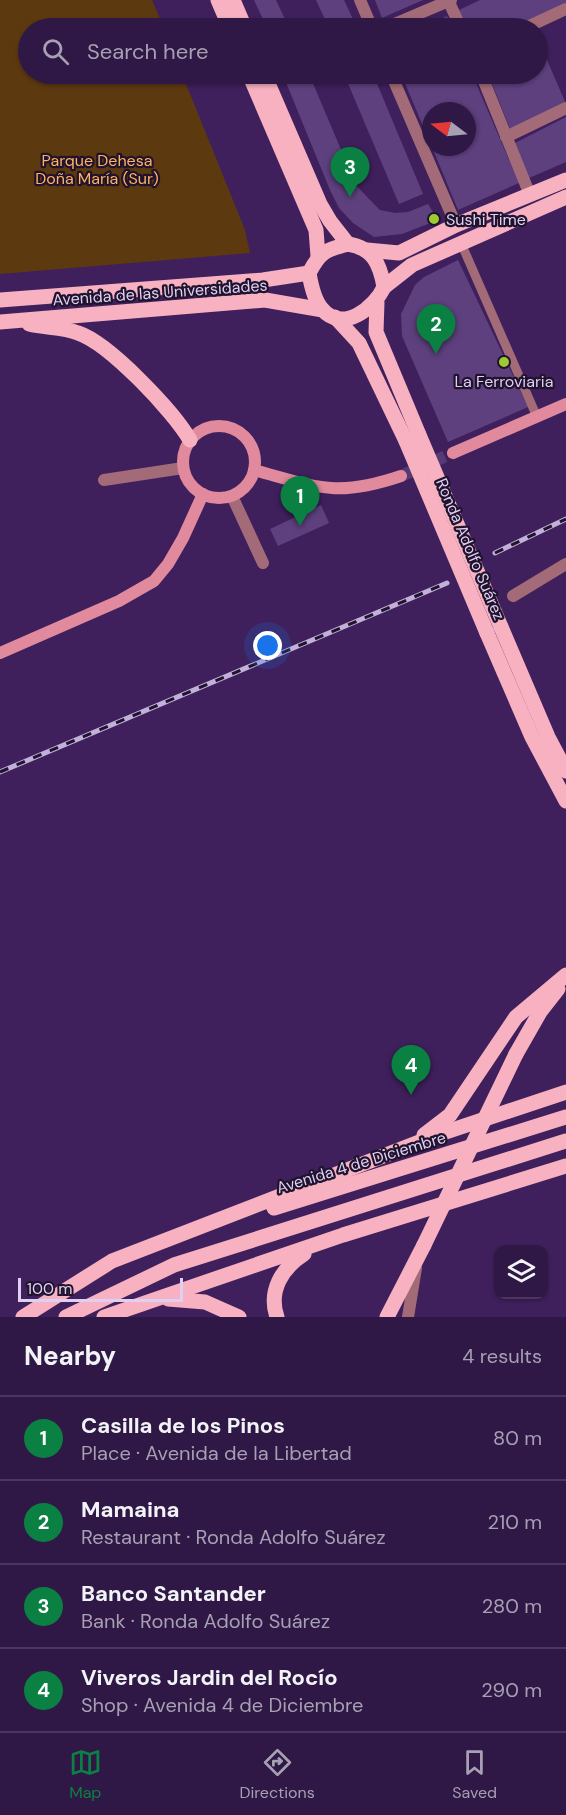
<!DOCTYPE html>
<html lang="en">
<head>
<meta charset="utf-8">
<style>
  :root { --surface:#2f1845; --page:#3b2550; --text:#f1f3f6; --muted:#a7a0b3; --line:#4a375e; --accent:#0b8043 }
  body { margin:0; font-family:"DM Sans",sans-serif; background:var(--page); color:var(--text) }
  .controls { position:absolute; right:18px; bottom:18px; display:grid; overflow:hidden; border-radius:12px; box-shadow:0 2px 4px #0004 }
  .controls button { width:54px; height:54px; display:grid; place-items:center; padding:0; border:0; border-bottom:2px solid var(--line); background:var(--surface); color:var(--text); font:30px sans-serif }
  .compass { position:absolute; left:422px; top:102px; width:54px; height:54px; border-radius:50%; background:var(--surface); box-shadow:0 2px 4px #0004; rotate:286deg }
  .scale { position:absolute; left:18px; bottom:15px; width:165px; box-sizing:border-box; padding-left:6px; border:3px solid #dfcff3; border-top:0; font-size:16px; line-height:21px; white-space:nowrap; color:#dfcff3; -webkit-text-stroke:4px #20132d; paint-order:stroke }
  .you { position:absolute; left:268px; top:646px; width:21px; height:21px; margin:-15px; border:4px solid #fff; border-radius:50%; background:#1a73e8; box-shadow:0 0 0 9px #1a73e833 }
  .badge { display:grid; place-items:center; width:39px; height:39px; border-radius:50%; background:var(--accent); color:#fff; font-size:20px; font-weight:700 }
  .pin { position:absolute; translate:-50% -50px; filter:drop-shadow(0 2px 3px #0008) }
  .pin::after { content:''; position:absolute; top:32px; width:21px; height:18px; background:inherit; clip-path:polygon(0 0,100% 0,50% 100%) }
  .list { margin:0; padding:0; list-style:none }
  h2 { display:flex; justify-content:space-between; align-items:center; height:78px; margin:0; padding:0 24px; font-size:26px }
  h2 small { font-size:20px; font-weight:400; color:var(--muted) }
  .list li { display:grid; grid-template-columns:39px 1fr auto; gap:18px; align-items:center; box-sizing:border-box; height:84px; padding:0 24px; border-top:2px solid var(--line) }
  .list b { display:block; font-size:22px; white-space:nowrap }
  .list p { margin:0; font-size:20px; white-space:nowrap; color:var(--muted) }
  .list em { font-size:20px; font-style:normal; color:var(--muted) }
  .icon { flex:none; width:33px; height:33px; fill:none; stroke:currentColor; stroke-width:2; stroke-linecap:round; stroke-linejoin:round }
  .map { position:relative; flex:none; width:566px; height:1317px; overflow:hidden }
  .search { position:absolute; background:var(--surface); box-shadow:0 2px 4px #0004; left:18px; right:18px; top:18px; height:66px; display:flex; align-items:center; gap:15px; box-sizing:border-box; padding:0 21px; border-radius:33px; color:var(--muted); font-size:22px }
  .sheet { height:414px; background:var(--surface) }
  nav { display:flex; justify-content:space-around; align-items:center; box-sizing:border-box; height:84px; border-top:2px solid var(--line); background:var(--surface); font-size:16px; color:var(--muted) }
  nav a { display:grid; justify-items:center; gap:3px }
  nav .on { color:var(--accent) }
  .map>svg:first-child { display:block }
  .green { fill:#5d3910 }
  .building { fill:#5e407e }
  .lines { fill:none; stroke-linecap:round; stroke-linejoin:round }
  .secondary-tunnel { stroke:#573a73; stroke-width:12; stroke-dasharray:12 6; stroke-linecap:butt }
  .pedestrian { stroke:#a26b77; stroke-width:9 }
  .minor { stroke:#a26b77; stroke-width:12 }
  .secondary { stroke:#e1899d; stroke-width:12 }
  .primary { stroke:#f7b1c0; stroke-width:15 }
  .rail-casing { stroke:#c3b0d8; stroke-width:5 }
  .rail { stroke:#20132d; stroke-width:3; stroke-dasharray:9; stroke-linecap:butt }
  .primary-bridge { stroke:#f7b1c0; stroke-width:15 }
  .poi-dot { fill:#9dca30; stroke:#20132d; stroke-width:2 }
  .labels { text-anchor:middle; stroke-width:4.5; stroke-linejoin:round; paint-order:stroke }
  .park-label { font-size:16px; fill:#ffb261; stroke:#20132d }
  .poi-label { font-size:16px; fill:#dfcff3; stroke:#20132d; text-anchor:start }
  .street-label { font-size:16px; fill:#dfcff3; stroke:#20132d }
</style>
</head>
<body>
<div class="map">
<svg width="566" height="1317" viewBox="0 0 566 1317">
  <rect width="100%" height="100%" fill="#3f205c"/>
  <polygon class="green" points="0,0 152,0 164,28 28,28 28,74 182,74 245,230 250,253 0,274"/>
  <g class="building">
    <polygon points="254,0 276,0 289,28 267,28"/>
    <polygon points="316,0 344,0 357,28 329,28"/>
    <polygon points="375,0 423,0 382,18"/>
    <polygon points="480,0 566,0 566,3 513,28 468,28 459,10"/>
    <polygon points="447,16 453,28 420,28"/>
    <polygon points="538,39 566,104 511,131 488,74 538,74"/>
    <polygon points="301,74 309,74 356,185 369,199 380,210 395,213 408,212 428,204 438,220 402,234 374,237 353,223 339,208 330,190 285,80"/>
    <polygon points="344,74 373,74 423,194 399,204"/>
    <polygon points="401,74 472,74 519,183 458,210 432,147 467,147 467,111 431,111 431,145"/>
    <polygon points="566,117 566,162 529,178 513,144"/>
    <polygon points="458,260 528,407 448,442 402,336 401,314 415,285 424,277"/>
    <polygon points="321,505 329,523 278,546 270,529"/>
  </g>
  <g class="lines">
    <polyline class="secondary-tunnel" points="401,476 453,453"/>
    <g class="pedestrian">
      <polyline points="267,79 279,74"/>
      <polyline points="461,243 537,417"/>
    </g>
    <g class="minor">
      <polyline points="360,0 372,28"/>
      <polyline points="448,0 461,28"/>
      <polyline points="385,28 451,0"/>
      <polyline points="525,28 566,9"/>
      <polyline points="391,74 456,225"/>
      <polyline points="481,74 530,195"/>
      <polyline points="506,137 566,108"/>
      <polyline points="104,480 183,468"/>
      <polyline points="232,496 263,563"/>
      <polyline points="513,596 566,564"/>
      <polyline points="408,1317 416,1268"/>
    </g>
    <g class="secondary">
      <circle cx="219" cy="462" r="36"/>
      <polyline points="453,453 566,404"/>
      <path d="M254 470C317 487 336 498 401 476"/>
      <polyline points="0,653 119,601 154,581 168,564 183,538 203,494"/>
    </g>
    <g class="primary">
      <polyline points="218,0 230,28"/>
      <polyline points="233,0 245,28"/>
      <polyline points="249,74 316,230 318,256"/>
      <polyline points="264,74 320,204 330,221 348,244"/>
      <path d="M348 244C373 248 380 264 384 287 375 307 343 334 322 309 314 300 311 285 309 273 320 252 325 250 348 244Z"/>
      <polyline points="367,250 399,253 456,225 566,180"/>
      <polyline points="384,287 412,265 566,197"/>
      <polyline points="0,300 263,280 309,273"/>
      <polyline points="377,302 376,332 419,435"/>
      <polyline points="335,317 359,343 406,441"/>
      <polyline points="0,322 265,300 323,310"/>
      <path d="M29 324C45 328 63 327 78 333 109 343 174 412 190 440"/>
      <polyline points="501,627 548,737 566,771"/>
      <polyline points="487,633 532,737 566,801"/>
      <polyline points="516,1054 540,1012 558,989"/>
      <polyline points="424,1135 450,1115 516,1017 566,975"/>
      <polyline points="274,1208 566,1117"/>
      <polyline points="168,1299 205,1302 239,1317"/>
      <polyline points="23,1317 112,1261 440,1134 566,1092"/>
      <polyline points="66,1317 174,1265 566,1141"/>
      <polyline points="104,1317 343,1235 566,1166"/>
      <path d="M277 1317C268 1291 282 1268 304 1254"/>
      <polyline points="387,1317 424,1245"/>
    </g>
    <defs>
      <g id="rail">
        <polyline points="495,553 566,519"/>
        <polyline points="0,772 447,583"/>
      </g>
    </defs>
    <use href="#rail" class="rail-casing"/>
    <use href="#rail" class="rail"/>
    <g class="primary-bridge">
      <polyline points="419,435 501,627"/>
      <polyline points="406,441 487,633"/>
      <polyline points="424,1245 516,1054"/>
    </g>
  </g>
  <g class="poi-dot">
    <circle cx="434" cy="219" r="6"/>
    <circle cx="504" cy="362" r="6"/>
  </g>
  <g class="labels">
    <g class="park-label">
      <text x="97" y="166">Parque Dehesa<tspan x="97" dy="18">Doña María (Sur)</tspan></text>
    </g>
    <g class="poi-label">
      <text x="446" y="225">Sushi Time</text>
      <text x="504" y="387" text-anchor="middle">La Ferroviaria</text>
    </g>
    <g class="street-label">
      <text transform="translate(160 292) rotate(-4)" y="6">Avenida de las Universidades</text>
      <text transform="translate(471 549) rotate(67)" y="6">Ronda Adolfo Suárez</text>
      <text transform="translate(361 1162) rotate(-17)" y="6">Avenida 4 de Diciembre</text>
    </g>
  </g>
</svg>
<div class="controls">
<button><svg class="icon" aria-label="layers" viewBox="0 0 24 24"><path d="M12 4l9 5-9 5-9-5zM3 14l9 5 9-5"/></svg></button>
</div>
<svg class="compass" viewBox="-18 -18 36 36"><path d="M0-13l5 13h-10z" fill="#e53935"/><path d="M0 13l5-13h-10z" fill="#a7a0b3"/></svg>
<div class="scale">100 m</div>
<div class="you"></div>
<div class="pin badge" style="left:300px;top:526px">1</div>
<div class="pin badge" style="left:436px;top:354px">2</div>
<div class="pin badge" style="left:350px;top:197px">3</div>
<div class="pin badge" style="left:411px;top:1095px">4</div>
<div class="search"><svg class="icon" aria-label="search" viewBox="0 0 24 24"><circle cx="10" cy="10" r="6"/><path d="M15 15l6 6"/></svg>Search here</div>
</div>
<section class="sheet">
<h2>Nearby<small>4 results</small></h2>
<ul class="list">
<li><span class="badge">1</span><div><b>Casilla de los Pinos</b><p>Place · Avenida de la Libertad</p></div><em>80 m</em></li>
<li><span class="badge">2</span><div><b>Mamaina</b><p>Restaurant · Ronda Adolfo Suárez</p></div><em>210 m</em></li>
<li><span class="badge">3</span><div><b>Banco Santander</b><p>Bank · Ronda Adolfo Suárez</p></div><em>280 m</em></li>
<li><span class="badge">4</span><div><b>Viveros Jardin del Rocío</b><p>Shop · Avenida 4 de Diciembre</p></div><em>290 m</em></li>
</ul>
</section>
<nav>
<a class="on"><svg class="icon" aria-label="map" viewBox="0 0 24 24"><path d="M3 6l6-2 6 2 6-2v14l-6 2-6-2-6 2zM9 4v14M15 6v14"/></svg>Map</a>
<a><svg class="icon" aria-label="directions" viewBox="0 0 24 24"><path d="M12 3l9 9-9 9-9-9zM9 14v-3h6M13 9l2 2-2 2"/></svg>Directions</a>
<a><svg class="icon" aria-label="saved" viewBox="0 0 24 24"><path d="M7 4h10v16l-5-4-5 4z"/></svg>Saved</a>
</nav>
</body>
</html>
